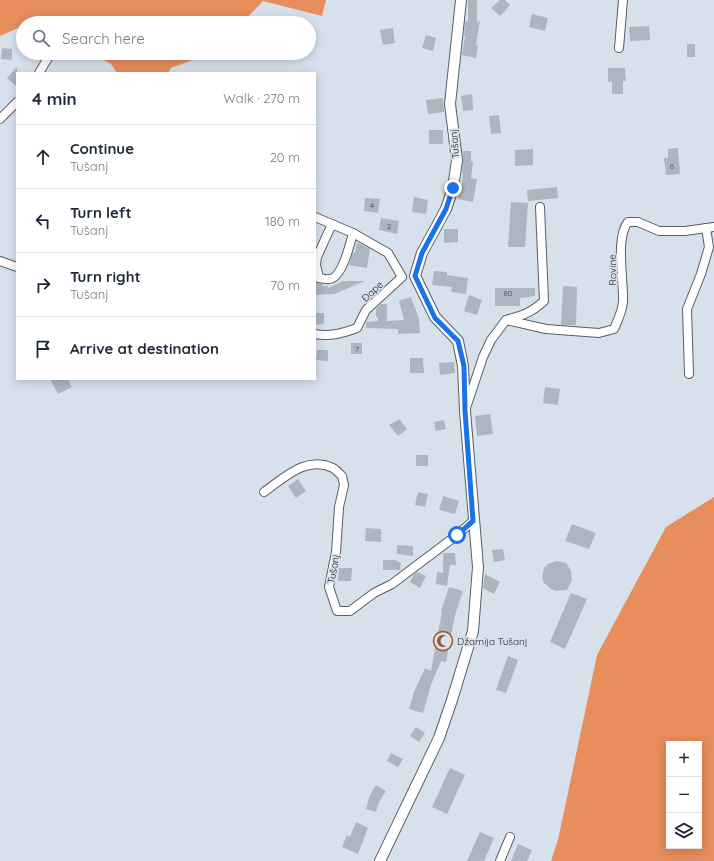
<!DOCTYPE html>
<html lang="en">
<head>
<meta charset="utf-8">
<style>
  :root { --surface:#fff; --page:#f6f6f7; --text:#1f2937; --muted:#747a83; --line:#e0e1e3 }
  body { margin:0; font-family:Quicksand,sans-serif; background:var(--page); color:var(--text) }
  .controls { position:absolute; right:12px; bottom:12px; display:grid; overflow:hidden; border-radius:0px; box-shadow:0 2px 10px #0003 }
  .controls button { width:36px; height:36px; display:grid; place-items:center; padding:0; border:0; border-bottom:1px solid var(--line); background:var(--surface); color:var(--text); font:20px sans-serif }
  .stop { position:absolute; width:12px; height:12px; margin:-9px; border:3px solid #1a73e8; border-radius:50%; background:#fff }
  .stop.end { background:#1a73e8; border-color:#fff; box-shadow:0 1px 4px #0008 }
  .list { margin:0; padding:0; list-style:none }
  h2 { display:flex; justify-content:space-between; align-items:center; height:52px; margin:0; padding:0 16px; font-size:17px }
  h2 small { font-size:13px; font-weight:400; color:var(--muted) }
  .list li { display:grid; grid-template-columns:26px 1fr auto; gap:12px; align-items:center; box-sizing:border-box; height:64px; padding:0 16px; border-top:1px solid var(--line) }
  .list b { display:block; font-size:15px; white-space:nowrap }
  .list p { margin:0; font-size:13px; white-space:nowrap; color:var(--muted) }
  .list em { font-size:13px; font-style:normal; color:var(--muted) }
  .icon { flex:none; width:22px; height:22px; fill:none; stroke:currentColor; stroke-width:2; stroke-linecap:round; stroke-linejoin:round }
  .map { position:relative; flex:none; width:714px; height:861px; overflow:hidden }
  .search { position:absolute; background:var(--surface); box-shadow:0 2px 10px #0003; left:16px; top:16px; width:300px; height:44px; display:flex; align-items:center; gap:10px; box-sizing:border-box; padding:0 14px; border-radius:22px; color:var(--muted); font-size:15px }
  .panel { position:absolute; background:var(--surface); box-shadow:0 2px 10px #0003; left:16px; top:72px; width:300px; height:308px; border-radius:0px }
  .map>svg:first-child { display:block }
  .forest { fill:#e78e5c; fill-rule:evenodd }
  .building { fill:#acb6c1 }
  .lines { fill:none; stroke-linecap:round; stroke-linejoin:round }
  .minor-casing { stroke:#565f68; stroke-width:10 }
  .tertiary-casing { stroke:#565f68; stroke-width:12 }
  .minor { stroke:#fff; stroke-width:8 }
  .tertiary { stroke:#fff; stroke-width:10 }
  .route { stroke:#1a73e8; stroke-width:5 }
  .labels { text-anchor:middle; stroke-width:3.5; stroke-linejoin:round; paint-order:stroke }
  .number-label { font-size:8px; fill:#42484e }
  .street-label { font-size:10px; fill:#1f2327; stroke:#d7e1ec }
  .poi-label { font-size:10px; fill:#1f2327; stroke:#d7e1ec; text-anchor:start }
</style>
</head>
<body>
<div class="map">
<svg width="714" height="861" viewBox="0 0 714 861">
  <rect width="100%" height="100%" fill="#d7e1ec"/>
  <g class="forest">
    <polygon points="0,0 326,0 322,16 263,1 242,23 23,23 23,26 0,36"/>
    <polygon points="90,53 212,53 171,68 168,73 117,73 111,64"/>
    <path d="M714 497V861H551L558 840 597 655 666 527ZM669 744H699V846H669Z"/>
  </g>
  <g class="building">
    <polygon points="468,0 477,0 477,23 480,20 476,45 478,45 476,58 462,55 465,36 464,36 465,21 468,22"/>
    <polygon points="500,0 505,0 510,5 500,16 491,8"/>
    <polygon points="532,14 548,18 545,31 529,27"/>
    <polygon points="649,26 650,40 630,41 629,27"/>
    <polygon points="393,28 395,43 383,45 380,30"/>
    <polygon points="426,35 436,38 433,51 422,48"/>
    <rect x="687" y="44" width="8" height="13"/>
    <polygon points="2,48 12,49 12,60 1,59"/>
    <polygon points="17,67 17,87 7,78"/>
    <polygon points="608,68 625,68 626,81 623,81 623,94 612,94 612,81 608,82"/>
    <polygon points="472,94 473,110 463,111 461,96"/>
    <polygon points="443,98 444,112 428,114 426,100"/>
    <polygon points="499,115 501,133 491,134 489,116"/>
    <rect x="429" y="130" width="14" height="14"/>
    <polygon points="678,148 680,174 666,175 664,158 668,158 668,149"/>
    <polygon points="533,149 533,165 515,166 515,150"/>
    <polygon points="463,151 471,151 471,161 473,162 471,178 477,179 473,202 458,199 459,191 461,192 463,175 462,175"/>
    <polygon points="557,187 558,198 528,201 527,190"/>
    <polygon points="414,197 428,200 426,214 412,212"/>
    <polygon points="365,198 380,199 378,213 364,211"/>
    <polygon points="511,202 528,203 525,247 508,247"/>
    <polygon points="381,218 399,221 397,234 379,230"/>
    <polygon points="444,229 458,229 458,242 444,243"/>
    <polygon points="357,242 370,249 367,268 349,265 353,252 355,253"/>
    <polygon points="434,271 447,272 447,275 468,278 466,294 451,292 452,287 432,285"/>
    <polygon points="343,281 365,281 334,294 315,295 315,282 323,284 323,286 328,286 328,288"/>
    <polygon points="563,286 577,287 576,325 561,325"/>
    <polygon points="495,288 535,288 535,296 520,298 520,306 495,306"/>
    <polygon points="469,295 482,300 477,315 464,311"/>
    <polygon points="411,297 419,319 420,333 398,334 398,329 366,328 366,322 378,321 378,317 376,317 376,309 381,304 387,304 387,321 404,320 399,301"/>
    <polygon points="315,313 324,313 324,324 315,325"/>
    <rect x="351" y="343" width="11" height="11"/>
    <polygon points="317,350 328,350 328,361 316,360"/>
    <polygon points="410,358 423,358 424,373 410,373"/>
    <polygon points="454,362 455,373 440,375 439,363"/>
    <polygon points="50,379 68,379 72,387 58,394"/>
    <polygon points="545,387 560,389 558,405 543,403"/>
    <polygon points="490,414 493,434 477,436 475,416"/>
    <polygon points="399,419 407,429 398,436 389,425"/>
    <polygon points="444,420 446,429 436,431 434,422"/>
    <rect x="416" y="455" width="12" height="11"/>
    <polygon points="298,479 306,491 296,498 288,486"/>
    <polygon points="418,492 428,494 425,507 415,505"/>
    <polygon points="443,496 459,501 455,514 439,510"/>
    <polygon points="572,524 596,533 589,549 565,541"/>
    <polygon points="366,528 381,529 381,542 365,541"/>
    <polygon points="397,545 413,546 413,556 397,554"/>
    <polygon points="503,549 505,560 494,562 492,550"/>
    <polygon points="443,553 455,553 456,565 450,565 447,586 436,584 437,572 443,573"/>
    <polygon points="383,560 395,560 401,563 400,570 383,570"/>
    <polygon points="557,561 566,563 571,571 572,580 567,590 556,591 551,589 544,583 542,578 544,568 548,564"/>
    <polygon points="339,568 352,568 351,581 338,581"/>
    <polygon points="418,572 426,576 420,588 410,582 414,574"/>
    <polygon points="485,574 500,582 494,594 483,588"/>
    <polygon points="449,587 463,591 455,615 446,662 441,661 431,685 423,713 409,709 414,692 425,668 431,671 442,611 441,611"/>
    <polygon points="571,593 587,599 565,649 550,642"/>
    <polygon points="508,656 518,660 506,693 496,690"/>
    <polygon points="416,727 425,733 419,742 410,736"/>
    <polygon points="391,753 403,759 398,767 387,761"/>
    <polygon points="450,768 465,775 447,814 432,807"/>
    <polygon points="376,785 386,791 379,802 376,812 366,809 370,795"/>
    <polygon points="356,822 368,828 358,854 342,847 347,835 350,837"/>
    <polygon points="480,832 494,838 484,861 467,861"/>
    <polygon points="518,844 532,850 527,861 511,861"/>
  </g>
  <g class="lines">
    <defs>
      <g id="minor">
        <polyline points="619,48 623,0"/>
        <polyline points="39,73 48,58"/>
        <polyline points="0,119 17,102"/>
        <polyline points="315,217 353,233 388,253 402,277"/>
        <path d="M332 224 317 257 316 265 319 278C322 278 326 280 329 279 342 279 350 244 353 233"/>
        <polyline points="0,261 17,267"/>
        <path d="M506 320C523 315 531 313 544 301L540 207"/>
        <path d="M315 334C330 337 343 333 357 328L366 310 402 277"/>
        <polyline points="689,374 687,309 701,274 709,247 706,228"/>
        <path d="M466 408 483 357 491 340 506 320 546 329 599 333 614 329C618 320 622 312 623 302 624 281 615 238 628 222H638L659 231H685L714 227"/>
        <path d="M264 492C284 478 306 455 333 468 336 470 339 473 342 476L344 485 339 507 336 552 329 587 337 611H350L374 593 392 584 457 535 473 521"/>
        <polyline points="500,861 510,837"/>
      </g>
      <polyline id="tertiary" points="380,861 439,738 452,700 473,631 478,567 465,411 463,366 458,341 435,317 415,276 422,253 446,209 453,188 457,160 450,104 461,0"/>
    </defs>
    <use href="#minor" class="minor-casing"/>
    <use href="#tertiary" class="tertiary-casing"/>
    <use href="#minor" class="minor"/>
    <use href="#tertiary" class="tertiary"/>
  </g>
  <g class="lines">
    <polyline class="route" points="453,188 446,209 422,253 415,276 435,318 458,341 464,366 465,411 473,521 457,535"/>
  </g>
  <defs>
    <symbol id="mosque-ring" viewBox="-11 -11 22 22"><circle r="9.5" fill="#d7e1ec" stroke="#9b552b" stroke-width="1.5"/><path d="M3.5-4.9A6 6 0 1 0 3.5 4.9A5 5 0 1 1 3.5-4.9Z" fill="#9b552b"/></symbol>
  </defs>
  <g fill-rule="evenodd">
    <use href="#mosque-ring" x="432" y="630" width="22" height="22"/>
  </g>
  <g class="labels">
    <g class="number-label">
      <text x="672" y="169">6</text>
      <text x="372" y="208">4</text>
      <text x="389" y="229">2</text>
      <text x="508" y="296">80</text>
      <text x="357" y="352">7</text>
    </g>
    <g class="street-label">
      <text transform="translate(454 144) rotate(-95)" y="4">Tušanj</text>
      <text transform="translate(612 270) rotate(-91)" y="4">Rovine</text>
      <text transform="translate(372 291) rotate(-44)" y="4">Đape</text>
      <text transform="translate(333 569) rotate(-80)" y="4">Tušanj</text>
    </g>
    <g class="poi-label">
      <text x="457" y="645">Džamija Tušanj</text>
    </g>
  </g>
</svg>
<div class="controls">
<button>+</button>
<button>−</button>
<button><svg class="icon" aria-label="layers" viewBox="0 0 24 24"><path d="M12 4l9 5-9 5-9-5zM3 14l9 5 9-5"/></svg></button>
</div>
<div class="stop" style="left:457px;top:535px"></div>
<div class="stop end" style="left:453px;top:188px"></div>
<div class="search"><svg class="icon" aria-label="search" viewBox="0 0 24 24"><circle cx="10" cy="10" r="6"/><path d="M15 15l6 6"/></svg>Search here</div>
<section class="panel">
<h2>4 min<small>Walk · 270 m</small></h2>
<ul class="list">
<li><svg class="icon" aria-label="ahead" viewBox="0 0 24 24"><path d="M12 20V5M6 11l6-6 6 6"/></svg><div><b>Continue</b><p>Tušanj</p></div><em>20 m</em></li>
<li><svg class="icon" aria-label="left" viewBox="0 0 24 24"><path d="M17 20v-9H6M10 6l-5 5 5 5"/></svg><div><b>Turn left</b><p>Tušanj</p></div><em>180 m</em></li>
<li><svg class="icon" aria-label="right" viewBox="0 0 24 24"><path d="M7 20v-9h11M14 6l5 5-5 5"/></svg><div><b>Turn right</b><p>Tušanj</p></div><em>70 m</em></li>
<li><svg class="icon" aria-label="arrive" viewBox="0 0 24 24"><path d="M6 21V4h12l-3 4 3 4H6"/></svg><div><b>Arrive at destination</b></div></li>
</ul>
</section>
</div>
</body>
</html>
